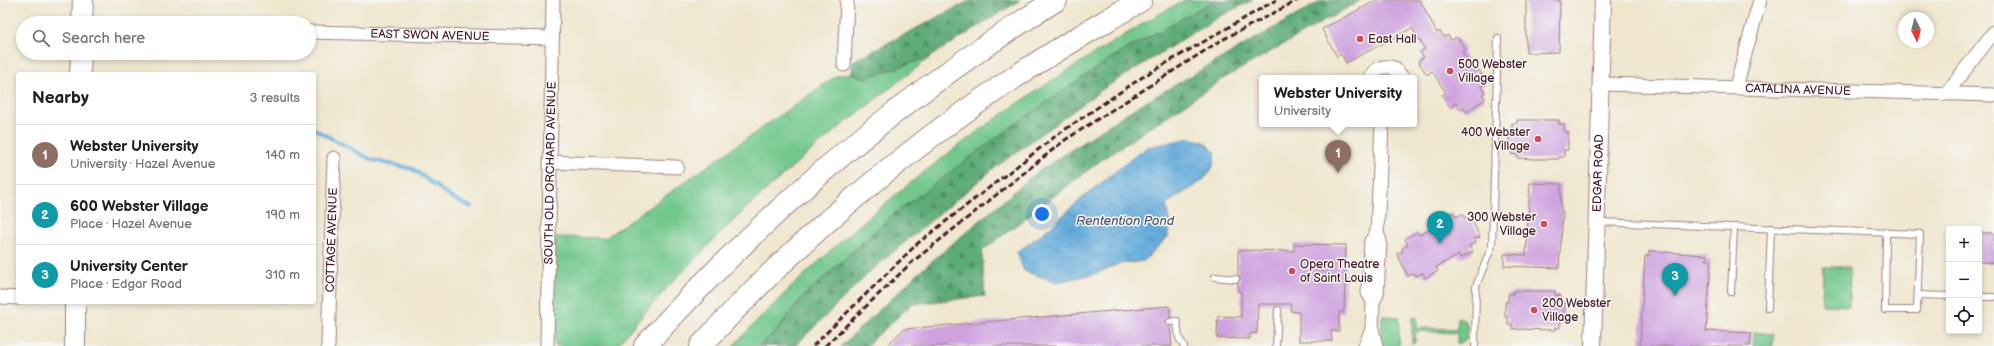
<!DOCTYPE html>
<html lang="en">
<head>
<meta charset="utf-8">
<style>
  :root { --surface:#fff; --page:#f2f2f2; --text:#222; --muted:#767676; --line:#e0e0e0; --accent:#d1495b }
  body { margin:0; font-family:"Balsamiq Sans",sans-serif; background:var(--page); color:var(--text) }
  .controls { position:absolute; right:12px; bottom:12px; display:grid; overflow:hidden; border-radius:4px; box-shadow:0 2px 6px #0003 }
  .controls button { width:36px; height:36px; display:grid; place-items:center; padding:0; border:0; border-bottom:1px solid var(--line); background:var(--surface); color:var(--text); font:20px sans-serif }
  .compass { position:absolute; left:1898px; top:12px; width:36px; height:36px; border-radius:50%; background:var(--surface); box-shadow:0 2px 6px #0003; rotate:174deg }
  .you { position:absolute; left:1042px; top:214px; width:14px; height:14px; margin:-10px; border:3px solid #fff; border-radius:50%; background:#1a73e8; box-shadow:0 0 0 6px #1a73e833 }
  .badge { display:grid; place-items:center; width:26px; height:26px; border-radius:50%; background:var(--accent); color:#fff; font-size:13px; font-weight:700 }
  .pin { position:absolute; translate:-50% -33px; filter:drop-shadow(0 1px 2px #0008) }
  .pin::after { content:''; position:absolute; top:21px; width:14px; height:12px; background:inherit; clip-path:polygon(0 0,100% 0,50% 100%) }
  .popup { position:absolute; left:1259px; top:75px; width:158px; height:52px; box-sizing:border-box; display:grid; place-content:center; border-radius:4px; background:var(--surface); filter:drop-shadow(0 1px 3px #0005); font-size:13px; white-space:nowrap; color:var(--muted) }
  .popup b { font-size:15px; color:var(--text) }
  .popup::after { content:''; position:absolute; left:50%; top:100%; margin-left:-8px; border:8px solid transparent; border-top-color:var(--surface) }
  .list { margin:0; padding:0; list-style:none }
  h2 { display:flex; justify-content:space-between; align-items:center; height:52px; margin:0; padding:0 16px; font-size:17px }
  h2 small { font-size:13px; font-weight:400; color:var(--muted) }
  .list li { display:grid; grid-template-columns:26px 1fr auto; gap:12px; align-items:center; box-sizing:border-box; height:60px; padding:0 16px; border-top:1px solid var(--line) }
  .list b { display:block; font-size:15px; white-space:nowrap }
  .list p { margin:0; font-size:13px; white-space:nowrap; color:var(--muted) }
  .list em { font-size:13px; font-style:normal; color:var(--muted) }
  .icon { flex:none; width:22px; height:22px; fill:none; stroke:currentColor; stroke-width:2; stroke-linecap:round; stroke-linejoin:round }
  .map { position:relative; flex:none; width:1994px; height:346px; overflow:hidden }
  .search { position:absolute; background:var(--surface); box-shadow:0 2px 6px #0003; left:16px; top:16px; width:300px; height:44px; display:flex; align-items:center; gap:10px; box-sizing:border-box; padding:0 14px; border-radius:22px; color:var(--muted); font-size:15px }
  .panel { position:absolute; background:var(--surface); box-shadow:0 2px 6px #0003; left:16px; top:72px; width:300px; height:232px; border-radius:4px }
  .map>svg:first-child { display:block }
  .green { fill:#72c88c; stroke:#5e745c }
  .forest { fill:url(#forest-firs); stroke:#546652 }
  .water { fill:url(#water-ripples); stroke:#566582 }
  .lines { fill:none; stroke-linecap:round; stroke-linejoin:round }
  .stream { stroke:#63abda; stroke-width:4 }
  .building { fill:#cea1df }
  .service-casing { stroke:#9c827c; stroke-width:8 }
  .minor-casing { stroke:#9c827c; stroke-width:15 }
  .tertiary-casing { stroke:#9c827c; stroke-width:18 }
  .primary-casing { stroke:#9c827c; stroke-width:22 }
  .motorway-casing { stroke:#9c827c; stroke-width:24 }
  .service { stroke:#fff; stroke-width:6 }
  .minor { stroke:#fff; stroke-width:13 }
  .tertiary { stroke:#fff; stroke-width:16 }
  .primary { stroke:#fff; stroke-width:20 }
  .motorway { stroke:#fff; stroke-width:22 }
  .rail { stroke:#4a1f2b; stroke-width:3; stroke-dasharray:6 3; stroke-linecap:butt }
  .poi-dot { fill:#d1495b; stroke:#f6f6f2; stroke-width:1.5 }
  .labels { text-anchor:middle; stroke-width:3; stroke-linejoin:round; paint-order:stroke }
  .street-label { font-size:12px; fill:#4a1f2b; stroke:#f6f6f2 }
  .poi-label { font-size:12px; fill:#4a1f2b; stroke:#f6f6f2; text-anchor:start }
  .water-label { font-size:13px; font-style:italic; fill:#545771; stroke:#f6f6f2 }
</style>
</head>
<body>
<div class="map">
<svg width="1994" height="346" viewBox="0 0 1994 346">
  <defs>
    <pattern id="forest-firs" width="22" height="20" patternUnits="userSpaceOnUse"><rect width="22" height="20" fill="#5dac78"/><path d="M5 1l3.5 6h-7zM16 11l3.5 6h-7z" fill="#4f8b63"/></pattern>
    <pattern id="water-ripples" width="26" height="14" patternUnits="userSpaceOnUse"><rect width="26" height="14" fill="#63abda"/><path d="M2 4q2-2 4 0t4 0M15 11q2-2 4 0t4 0" fill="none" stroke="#548bb1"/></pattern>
  </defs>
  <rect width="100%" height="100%" fill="#f6f6f2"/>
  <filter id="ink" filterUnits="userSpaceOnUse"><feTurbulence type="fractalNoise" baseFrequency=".025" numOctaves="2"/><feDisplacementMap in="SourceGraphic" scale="8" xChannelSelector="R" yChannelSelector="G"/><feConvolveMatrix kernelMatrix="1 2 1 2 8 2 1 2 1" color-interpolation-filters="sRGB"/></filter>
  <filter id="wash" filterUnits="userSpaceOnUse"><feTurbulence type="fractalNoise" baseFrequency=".012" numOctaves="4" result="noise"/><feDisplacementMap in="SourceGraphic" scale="16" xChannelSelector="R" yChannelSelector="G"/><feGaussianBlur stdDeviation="0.9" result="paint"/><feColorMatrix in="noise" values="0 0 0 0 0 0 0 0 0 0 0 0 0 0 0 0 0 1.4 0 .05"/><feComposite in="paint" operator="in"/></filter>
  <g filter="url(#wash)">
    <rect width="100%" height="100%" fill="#efe6cd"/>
    <g class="green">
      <path d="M1185 0H1215L1111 58 891 216 802 298 775 332 759 346H733C838 235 957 139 1086 59 1119 39 1151 17 1185 0Z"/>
      <path d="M932 56C885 92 837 128 792 167 729 222 670 282 616 346H555V237L605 238 836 76 852 73 865 78Z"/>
      <polygon points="1823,267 1850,267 1849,306 1822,305"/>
      <polygon points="1382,316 1399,317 1399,346 1380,346"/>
      <polygon points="1412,317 1417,318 1417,328 1457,329 1458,317 1463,319 1468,327 1466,340 1457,344 1457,333 1416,331 1415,342 1412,344"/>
      <polygon points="1753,332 1773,334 1773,346 1753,346"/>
    </g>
    <g class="forest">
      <polygon points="971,0 1020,0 932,56 865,78 852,73 853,61"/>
      <polygon points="1215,0 1253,0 1220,16 1103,89 993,169 874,268 795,346 759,346 775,332 802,298 891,216 1011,127 1111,58"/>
      <polygon points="1323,0 1361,0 1223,79 1104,158 982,251 985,296 912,304 866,346 841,346 925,267 1035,174 1128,112"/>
    </g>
    <path class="water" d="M1190 138 1205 142 1216 153C1215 158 1214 164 1212 168 1207 183 1178 194 1166 205L1169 221 1168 237 1144 261 1118 264 1098 273 1057 282 1024 271 1017 252 1042 234 1078 202 1132 158 1148 147Z"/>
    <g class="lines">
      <polyline class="stream" points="314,129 372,160 413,169 452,198 471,207"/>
    </g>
    <g id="blocks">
      <g class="building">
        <polygon points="1377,0 1420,0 1437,33 1440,31 1444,37 1448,35 1451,40 1457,37 1466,50 1462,52 1476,73 1479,70 1487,83 1481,86 1485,92 1482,94 1485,99 1466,112 1463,107 1460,109 1456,103 1450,107 1442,95 1446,93 1432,71 1427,75 1418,61 1424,57 1420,52 1425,49 1412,28 1346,63 1341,54 1337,57 1322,29"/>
        <polygon points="1526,0 1560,0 1559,52 1526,53"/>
        <polygon points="1517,120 1559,120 1559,124 1564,124 1564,132 1568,132 1568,150 1564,150 1564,157 1559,157 1559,159 1534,159 1517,158 1517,154 1512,155 1512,146 1509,146 1509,131 1512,131 1512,123 1517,123"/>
        <polygon points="1530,183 1561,184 1561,211 1563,211 1559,268 1504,266 1504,254 1526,255"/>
        <polygon points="1453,212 1456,217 1462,214 1465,218 1470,216 1480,237 1474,239 1476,242 1469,246 1473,252 1460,258 1459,255 1436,267 1438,271 1425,278 1423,273 1416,276 1414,273 1408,276 1397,254 1403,251 1402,248 1408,245 1405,239 1417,232 1419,235 1441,224 1439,219"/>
        <polygon points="1979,233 1994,233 1994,263 1979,262"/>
        <polygon points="1294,244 1346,245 1344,312 1339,312 1339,331 1331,331 1332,341 1299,341 1299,312 1291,311 1291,304 1258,304 1257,333 1250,334 1250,339 1217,338 1218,316 1241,317 1241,291 1238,291 1238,283 1240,279 1238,275 1238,250 1294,251"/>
        <polygon points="1649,251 1707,255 1706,260 1711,260 1706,331 1751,333 1750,346 1640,346 1645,256 1649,256"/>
        <polygon points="1513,291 1555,291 1555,295 1560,295 1560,302 1564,302 1564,320 1560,320 1560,328 1555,327 1555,330 1513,329 1513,325 1508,325 1508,317 1505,317 1505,302 1508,302 1508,294 1513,294"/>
        <polygon points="1169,306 1170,318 1166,322 1170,326 1172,346 886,346 904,329"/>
      </g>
    </g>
  </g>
  <g filter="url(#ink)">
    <use href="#blocks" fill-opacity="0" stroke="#9c827c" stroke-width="1"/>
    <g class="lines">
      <defs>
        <g id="service">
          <polyline points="1597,222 1920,234 1917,310 1885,310 1886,232"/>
          <polyline points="1215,277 1236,279"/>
          <polyline points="1731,292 1734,227"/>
          <polyline points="1918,295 1949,296"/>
          <polyline points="1979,297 1994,297"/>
          <polyline points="1768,308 1771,228"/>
          <polyline points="1170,322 1177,321 1179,338 1184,346"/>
          <polyline points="1276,346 1278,310"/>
          <polyline points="1475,346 1476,286 1492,246 1498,38"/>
        </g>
        <g id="minor">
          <path id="s1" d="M309 32 552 38"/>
          <polyline points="844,65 847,0"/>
          <path d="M1370 78C1375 68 1383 65 1394 68L1403 78"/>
          <path id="s2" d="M1601 84 1994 95"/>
          <polyline points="1736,87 1760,0"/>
          <polyline points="1946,94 1994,32"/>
          <polyline points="550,162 677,167"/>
          <polyline points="0,297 18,298"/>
          <polyline points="1371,298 1368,293 1371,241 1377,233"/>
          <path id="s3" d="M328 346 334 158"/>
          <path id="s4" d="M547 346 553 0"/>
          <polyline points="1365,346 1372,329"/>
          <polyline points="1376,346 1372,329 1373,302 1377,294 1380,241 1377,233 1382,124"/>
        </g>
        <g id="tertiary">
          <path id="s5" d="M1593 346 1603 0"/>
        </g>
        <g id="primary">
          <polyline points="82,23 83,0"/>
          <polyline points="80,74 81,53"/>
          <polyline points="75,302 75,346"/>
        </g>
        <g id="motorway">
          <path d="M645 346C765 212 903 95 1056 0"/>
          <path d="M701 346C790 247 902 152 1012 79 1054 51 1098 26 1141 0"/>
        </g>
      </defs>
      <use href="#service" class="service-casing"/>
      <use href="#minor" class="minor-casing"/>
      <use href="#tertiary" class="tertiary-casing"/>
      <use href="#primary" class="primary-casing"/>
      <use href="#motorway" class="motorway-casing"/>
      <use href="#service" class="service"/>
      <use href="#minor" class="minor"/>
      <use href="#tertiary" class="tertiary"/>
      <use href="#primary" class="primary"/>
      <use href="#motorway" class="motorway"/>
      <g class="rail">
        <polyline points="813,346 918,243 1057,135 1144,76 1276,0"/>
        <polyline points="825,346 911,263 1065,140 1220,41 1298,0"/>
      </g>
    </g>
  </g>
  <g class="poi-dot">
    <circle cx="1360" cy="39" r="4"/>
    <circle cx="1450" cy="71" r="4"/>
    <circle cx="1538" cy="139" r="4"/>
    <circle cx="1544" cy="224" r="4"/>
    <circle cx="1292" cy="271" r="4"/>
    <circle cx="1534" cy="310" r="4"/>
  </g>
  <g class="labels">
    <g class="street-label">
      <text dy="4" stroke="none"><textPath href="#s1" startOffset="121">EAST SWON AVENUE</textPath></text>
      <text dy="4" stroke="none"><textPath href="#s2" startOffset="197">CATALINA AVENUE</textPath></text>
      <text dy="4" stroke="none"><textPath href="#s4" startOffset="173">SOUTH OLD ORCHARD AVENUE</textPath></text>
      <text dy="4" stroke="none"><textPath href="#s5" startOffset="173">EDGAR ROAD</textPath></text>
      <text dy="4" stroke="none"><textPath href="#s3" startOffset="106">COTTAGE AVENUE</textPath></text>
    </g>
    <g class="poi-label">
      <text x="1368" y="43">East Hall</text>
      <text x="1458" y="68">500 Webster<tspan x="1458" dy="14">Village</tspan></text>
      <text x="1530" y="136" text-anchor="end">400 Webster<tspan x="1530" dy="14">Village</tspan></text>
      <text x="1536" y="221" text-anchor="end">300 Webster<tspan x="1536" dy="14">Village</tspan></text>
      <text x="1300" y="268">Opera Theatre<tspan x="1300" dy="14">of Saint Louis</tspan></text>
      <text x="1542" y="307">200 Webster<tspan x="1542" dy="14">Village</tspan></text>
    </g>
    <g class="water-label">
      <text x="1125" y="225">Rentention Pond</text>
    </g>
  </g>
</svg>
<div class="controls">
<button>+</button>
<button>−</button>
<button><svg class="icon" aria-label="locate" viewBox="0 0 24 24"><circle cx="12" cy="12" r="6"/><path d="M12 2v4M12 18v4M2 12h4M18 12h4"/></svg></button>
</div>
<svg class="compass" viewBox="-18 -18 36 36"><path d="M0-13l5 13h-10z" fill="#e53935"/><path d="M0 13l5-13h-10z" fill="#767676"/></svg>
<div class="you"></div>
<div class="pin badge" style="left:1338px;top:173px;background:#8d6e63">1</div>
<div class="popup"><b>Webster University</b>University</div>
<div class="pin badge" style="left:1440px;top:244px;background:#0f9aa8">2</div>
<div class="pin badge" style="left:1675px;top:296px;background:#0f9aa8">3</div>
<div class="search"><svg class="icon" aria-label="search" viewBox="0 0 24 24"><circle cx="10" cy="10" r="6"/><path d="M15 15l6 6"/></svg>Search here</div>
<section class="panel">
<h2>Nearby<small>3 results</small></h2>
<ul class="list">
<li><span class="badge" style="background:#8d6e63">1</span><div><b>Webster University</b><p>University · Hazel Avenue</p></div><em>140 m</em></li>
<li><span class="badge" style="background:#0f9aa8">2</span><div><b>600 Webster Village</b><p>Place · Hazel Avenue</p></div><em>190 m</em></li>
<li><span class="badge" style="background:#0f9aa8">3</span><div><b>University Center</b><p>Place · Edgar Road</p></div><em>310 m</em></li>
</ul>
</section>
</div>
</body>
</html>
